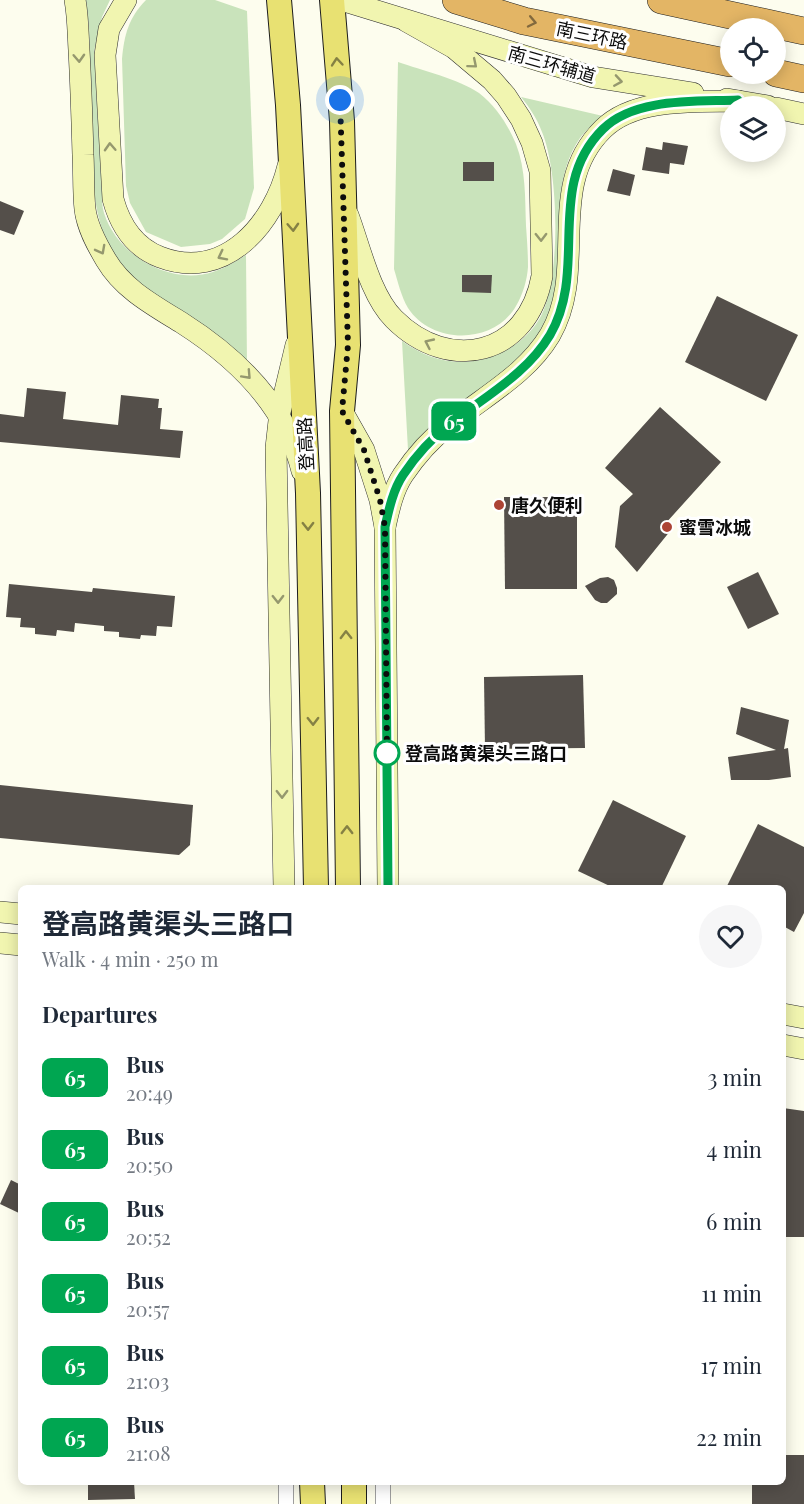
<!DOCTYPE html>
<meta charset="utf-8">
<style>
body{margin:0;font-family:"Playfair Display","Noto Sans SC",serif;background:#f6f6f7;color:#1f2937;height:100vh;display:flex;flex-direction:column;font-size:22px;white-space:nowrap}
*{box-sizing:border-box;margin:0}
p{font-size:20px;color:#747a83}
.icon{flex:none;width:33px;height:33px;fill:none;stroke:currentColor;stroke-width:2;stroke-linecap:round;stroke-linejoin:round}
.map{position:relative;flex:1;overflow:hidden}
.sheet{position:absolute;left:18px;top:885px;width:768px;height:600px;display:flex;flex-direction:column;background:#fff;border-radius:9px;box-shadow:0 3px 15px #0003}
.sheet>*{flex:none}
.badge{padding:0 12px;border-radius:9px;font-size:21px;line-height:39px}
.tools{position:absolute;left:720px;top:18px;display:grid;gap:12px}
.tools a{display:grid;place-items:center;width:66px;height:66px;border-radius:50%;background:#fff;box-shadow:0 3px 15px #0003;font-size:30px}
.you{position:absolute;width:30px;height:30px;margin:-15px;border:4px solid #fff;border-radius:50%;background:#1a73e8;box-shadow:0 0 0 9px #1a73e833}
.map>.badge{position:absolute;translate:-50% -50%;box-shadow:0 0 0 3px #fff}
h2{padding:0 24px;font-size:22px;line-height:54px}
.round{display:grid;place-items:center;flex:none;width:63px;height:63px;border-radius:32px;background:#f6f6f7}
.overview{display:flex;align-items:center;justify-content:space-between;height:102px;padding:0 24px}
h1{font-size:28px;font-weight:700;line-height:45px}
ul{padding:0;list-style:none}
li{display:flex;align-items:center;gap:18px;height:72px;padding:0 24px}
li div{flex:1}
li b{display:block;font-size:22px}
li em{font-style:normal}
li .badge{min-width:66px;font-weight:700;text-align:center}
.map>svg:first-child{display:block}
.green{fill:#c9e3bb}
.building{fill:#544f4a}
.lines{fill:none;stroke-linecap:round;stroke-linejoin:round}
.street-casing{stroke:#3f3f3f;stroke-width:16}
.secondary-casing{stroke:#2e2e2e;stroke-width:22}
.primary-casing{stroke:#1d1d1d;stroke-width:26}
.highway-casing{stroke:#1d1d1d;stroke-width:28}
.street{stroke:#fff;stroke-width:15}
.secondary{stroke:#f1f5b0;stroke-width:21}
.primary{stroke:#e8e172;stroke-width:24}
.highway{stroke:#e3b565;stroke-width:27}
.oneway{stroke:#82693d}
.oneway2{stroke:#95986e}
.oneway3{stroke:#858144}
.line-casing{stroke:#fff;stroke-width:14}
.line{stroke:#00a651;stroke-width:9}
.walk{stroke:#0c0c0c;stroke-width:6;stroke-dasharray:0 10.8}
.poi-dot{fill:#ac4435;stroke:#fff;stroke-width:2}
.stop-dot{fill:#fff;stroke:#00a651;stroke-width:3}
.labels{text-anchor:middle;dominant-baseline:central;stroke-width:6;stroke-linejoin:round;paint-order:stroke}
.street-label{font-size:18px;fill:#0c0c0c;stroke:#fff}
.poi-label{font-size:18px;font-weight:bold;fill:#0c0c0c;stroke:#fff;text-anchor:start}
.stop-label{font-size:18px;font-weight:bold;fill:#0c0c0c;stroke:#fff;text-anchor:start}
</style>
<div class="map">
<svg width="804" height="1504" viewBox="0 0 804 1504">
<rect width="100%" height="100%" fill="#fdfdee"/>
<g class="green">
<path d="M 86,0 L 110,0 L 102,17 L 94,51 L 102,194 C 102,200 102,207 104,213 C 117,255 170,286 213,272 C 225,268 236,261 246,255 L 247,366 C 207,336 155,305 123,268 C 105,248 97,217 94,191 L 89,28 Z"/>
<path d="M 215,0 L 247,11 L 254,188 L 245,219 L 222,239 L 210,244 L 181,247 L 146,232 L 130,203 L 126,186 L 122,59 C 124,35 129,17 146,0 Z"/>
<path d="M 398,62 C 421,70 459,79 479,93 C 496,106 508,125 516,144 C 526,170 525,198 526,226 C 527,239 528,253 528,267 C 527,280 523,294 516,306 C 494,345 432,345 408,308 C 401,296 398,282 394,269 Z"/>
<path d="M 521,97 L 603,116 C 595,123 586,130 580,138 C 545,189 570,253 552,308 C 550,314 548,323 544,329 C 516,373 462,405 421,437 L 408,450 L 402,341 C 426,358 451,366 480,360 C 504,355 529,339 541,316 C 561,277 559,173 542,132 C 537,119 530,108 521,97 Z"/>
</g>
<g class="building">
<polygon points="663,142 688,146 684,165 670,163 669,174 642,170 646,147 662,150"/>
<rect x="463" y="162" width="31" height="19"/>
<polygon points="613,169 635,175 630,196 607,191"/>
<polygon points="0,201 24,211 14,235 0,230"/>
<polygon points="462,275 492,275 491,293 462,292"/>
<polygon points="717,296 798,335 766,401 685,362"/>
<polygon points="27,388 66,392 63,419 118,425 121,395 159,399 158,408 162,408 160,429 183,431 180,458 0,442 0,414 24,417"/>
<polygon points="660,407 721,462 665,524 671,530 637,572 615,547 620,506 633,494 605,468"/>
<polygon points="504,497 577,497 577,589 505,589"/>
<polygon points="758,572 779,614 748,629 727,587"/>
<polygon points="608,577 614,580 617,588 617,594 607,603 601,603 595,600 585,586 600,578"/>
<polygon points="9,584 92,592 93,588 175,596 172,627 157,626 156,636 141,635 140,639 119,637 119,632 104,631 104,626 75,623 74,632 57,630 56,636 35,634 35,628 20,627 21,618 6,617"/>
<polygon points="583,675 585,748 485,749 484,677"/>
<polygon points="741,707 789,720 784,749 788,748 791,777 769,780 731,780 728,757 776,750 736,734"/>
<polygon points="0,785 193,805 190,845 179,855 0,838"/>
<polygon points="613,800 686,836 661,888 614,888 578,871"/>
<polygon points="758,824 804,847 804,913 794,932 783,926 783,888 726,888"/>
<polygon points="783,1108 804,1111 804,1237 783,1237"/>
<polygon points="11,1180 21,1185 21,1214 0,1204"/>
<polygon points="783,1455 804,1455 804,1504 752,1504 752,1482 783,1482"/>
<polygon points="88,1482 134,1482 135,1499 88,1500"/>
</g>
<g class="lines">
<defs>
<g id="street">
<polyline points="286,1482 286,1504"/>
<polyline points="383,1482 383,1504"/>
</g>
<g id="secondary">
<path d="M 75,0 C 78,16 78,33 79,50 C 81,85 82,120 83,155 C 84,172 83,191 85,209 C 87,227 97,245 106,260 C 123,289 153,305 182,323 C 237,358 286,405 302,471"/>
<path d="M 126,0 L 109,29 L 105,55 L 113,199 C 120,225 134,247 160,257 C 225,282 274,224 288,166"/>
<polyline points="341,0 593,77 693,93"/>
<polyline points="727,99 768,106"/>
<polyline points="776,108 804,114"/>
<path d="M 348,215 C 360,247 370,295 394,319 C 449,374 528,356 542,276 L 540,171 L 532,143 L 521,119 L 506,96 L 492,80 L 454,48 L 406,21"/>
<polyline points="342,411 364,450 380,500 385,527 388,888"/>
<path d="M 385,527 C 389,509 393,490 403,475 C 415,457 432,438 449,425 C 484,396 526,375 550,335 C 589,268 544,187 603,129 C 635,97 697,102 738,101"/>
<polyline points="284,888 276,448 280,412 296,345"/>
<polyline points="0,912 21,914"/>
<polyline points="0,943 21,945"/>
<polyline points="783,1014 804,1018"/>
<polyline points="783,1045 804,1049"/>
</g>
<g id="primary">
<polyline points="279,0 288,105 308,493 316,888"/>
<polyline points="332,0 342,121 348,345 342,411 348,888"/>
<polyline points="312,1482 313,1504"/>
<polyline points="354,1482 354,1504"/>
</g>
<g id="highway">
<polyline points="456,0 524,21 730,63"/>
<polyline points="661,0 804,31"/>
<polyline points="776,73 804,79"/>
</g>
</defs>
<use href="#street" class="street-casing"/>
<use href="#secondary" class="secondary-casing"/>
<use href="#primary" class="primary-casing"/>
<use href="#highway" class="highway-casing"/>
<use href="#street" class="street"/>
<use href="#secondary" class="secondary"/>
<use href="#primary" class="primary"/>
<use href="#highway" class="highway"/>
</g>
<defs><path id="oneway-chevron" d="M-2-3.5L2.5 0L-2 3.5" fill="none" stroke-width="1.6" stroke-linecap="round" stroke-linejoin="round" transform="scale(1.5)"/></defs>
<use class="oneway" href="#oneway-chevron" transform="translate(532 22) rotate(12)"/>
<g class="oneway2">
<use href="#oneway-chevron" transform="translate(79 58) rotate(87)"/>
<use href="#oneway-chevron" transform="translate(473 64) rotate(40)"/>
<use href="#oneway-chevron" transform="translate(618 81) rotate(9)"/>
<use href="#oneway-chevron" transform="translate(110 147) rotate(-93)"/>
<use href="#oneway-chevron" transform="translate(541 237) rotate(89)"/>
<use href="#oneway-chevron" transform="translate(101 250) rotate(62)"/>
<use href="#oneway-chevron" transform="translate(222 256) rotate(153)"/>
<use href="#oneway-chevron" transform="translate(429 343) rotate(-155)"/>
<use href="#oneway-chevron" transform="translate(247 375) rotate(47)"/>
<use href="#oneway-chevron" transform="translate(278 599) rotate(89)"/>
<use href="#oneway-chevron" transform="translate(282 794) rotate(89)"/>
</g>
<g class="oneway3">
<use href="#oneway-chevron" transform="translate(337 62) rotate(-95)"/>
<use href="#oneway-chevron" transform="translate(293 227) rotate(87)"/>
<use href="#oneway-chevron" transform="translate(308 526) rotate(89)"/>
<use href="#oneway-chevron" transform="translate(346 635) rotate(-91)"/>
<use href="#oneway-chevron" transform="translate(313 721) rotate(89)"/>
<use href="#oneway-chevron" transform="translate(347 830) rotate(-90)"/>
</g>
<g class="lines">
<defs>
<path id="line" d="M 388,888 L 385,527 C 389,509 393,490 403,475 C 415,457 432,438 449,425 C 485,396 526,375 550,335 C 589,268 544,187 603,129 C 635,97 698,102 738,100"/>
</defs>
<use href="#line" class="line-casing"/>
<use href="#line" class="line"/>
<polyline class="walk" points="340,100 348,345 342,411 364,450 380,500 385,527 387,753"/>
</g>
<g class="poi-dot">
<circle cx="499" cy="505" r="6"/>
<circle cx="667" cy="527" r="6"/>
</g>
<circle class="stop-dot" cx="387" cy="753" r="12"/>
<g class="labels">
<g class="street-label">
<text transform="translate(592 35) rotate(12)">南三环路</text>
<text transform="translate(552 64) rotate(16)">南三环辅道</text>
<text transform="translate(305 444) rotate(-93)">登高路</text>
</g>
<g class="poi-label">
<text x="511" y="505">唐久便利</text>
<text x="679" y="527">蜜雪冰城</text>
</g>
<g class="stop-label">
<text x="405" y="753">登高路黄渠头三路口</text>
</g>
</g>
</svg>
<div class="tools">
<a><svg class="icon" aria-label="locate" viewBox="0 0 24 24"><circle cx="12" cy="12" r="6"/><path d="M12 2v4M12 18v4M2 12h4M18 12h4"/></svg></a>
<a><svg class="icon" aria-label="layers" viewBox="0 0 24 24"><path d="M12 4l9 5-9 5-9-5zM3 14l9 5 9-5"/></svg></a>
</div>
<div class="you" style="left:340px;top:100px"></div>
<b class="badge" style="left:454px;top:421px;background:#00a651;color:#fff">65</b>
<section class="sheet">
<div class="overview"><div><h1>登高路黄渠头三路口</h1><p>Walk · 4 min · 250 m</p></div><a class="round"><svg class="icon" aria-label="heart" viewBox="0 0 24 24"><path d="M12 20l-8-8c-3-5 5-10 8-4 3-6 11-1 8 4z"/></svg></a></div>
<h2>Departures</h2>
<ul>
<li><span class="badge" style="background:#00a651;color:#fff">65</span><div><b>Bus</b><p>20:49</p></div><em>3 min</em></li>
<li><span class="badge" style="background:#00a651;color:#fff">65</span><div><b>Bus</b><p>20:50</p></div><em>4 min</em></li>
<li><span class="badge" style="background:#00a651;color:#fff">65</span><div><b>Bus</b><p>20:52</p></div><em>6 min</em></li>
<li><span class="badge" style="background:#00a651;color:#fff">65</span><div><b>Bus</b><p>20:57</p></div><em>11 min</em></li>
<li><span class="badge" style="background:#00a651;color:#fff">65</span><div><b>Bus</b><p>21:03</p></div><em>17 min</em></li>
<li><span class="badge" style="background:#00a651;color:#fff">65</span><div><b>Bus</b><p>21:08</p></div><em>22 min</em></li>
</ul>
</section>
</div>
